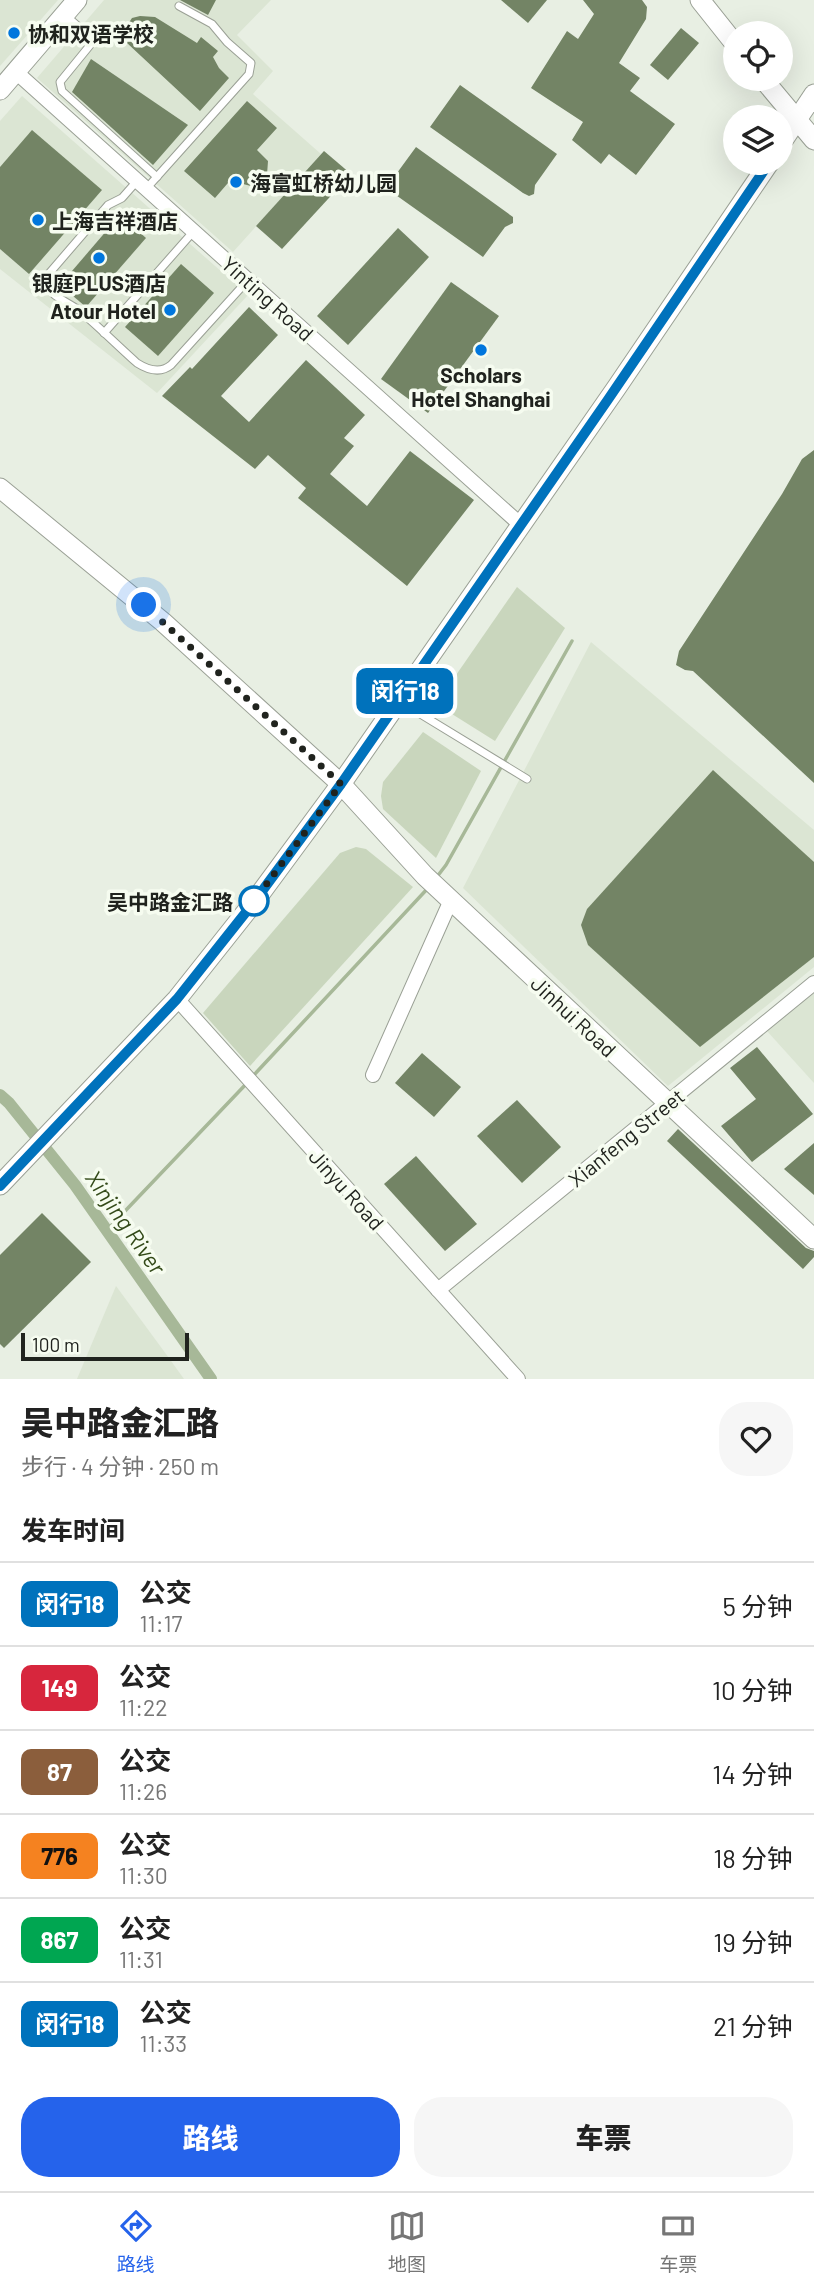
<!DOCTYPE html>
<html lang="zh">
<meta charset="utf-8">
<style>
body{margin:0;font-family:Barlow,"Noto Sans SC",sans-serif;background:#f6f6f6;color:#222;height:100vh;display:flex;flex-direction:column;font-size:26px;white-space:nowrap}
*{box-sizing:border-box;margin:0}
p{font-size:23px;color:#767676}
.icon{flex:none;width:38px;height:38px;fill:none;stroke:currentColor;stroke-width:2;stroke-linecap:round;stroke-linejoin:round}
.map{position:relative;height:1379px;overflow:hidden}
.details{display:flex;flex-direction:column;background:#fff;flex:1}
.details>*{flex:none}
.badge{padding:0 14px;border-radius:10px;font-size:24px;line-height:46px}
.tools{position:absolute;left:723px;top:21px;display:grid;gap:14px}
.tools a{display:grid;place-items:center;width:70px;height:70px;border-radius:50%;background:#fff;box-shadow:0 7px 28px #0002;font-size:35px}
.scale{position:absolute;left:21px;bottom:18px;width:168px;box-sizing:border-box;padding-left:7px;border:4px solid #20231e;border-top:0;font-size:19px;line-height:24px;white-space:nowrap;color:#20231e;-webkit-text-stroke:5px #f6fcf0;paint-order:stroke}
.you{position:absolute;width:35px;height:35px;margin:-18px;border:5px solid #fff;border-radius:50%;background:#1a73e8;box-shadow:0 0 0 10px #1a73e833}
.map>.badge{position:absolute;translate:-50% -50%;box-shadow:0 0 0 4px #fff}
h2{padding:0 21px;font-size:26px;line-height:63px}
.round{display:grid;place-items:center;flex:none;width:74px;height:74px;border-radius:28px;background:#f6f6f6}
.summary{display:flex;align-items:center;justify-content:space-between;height:119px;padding:0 21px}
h1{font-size:33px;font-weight:800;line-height:52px}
.primary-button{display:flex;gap:14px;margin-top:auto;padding:14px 21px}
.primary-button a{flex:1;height:80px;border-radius:28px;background:#2563eb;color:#fff;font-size:28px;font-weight:800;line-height:80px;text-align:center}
.primary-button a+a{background:#f6f6f6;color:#222}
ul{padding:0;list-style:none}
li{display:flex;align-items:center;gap:21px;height:84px;padding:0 21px;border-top:2px solid #e0e0e0}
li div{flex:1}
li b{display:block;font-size:26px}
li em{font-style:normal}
li .badge{min-width:77px;font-weight:700;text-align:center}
.dock{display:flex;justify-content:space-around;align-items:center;height:98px;border-top:2px solid #e0e0e0;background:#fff;font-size:19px;color:#767676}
.dock a{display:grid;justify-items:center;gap:4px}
.dock .current{color:#2563eb}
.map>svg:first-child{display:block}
.built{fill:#dbe5d3}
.green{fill:#c9d6bd}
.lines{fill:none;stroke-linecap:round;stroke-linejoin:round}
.stream{stroke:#a7b898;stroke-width:3.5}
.canal{stroke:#a7b898;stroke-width:12}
.building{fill:#738465}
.lane-casing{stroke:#9aa095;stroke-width:9}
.street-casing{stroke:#9aa095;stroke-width:16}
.secondary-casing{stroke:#9aa095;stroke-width:21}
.lane{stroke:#fff;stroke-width:7}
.street{stroke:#fff;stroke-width:14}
.secondary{stroke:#fff;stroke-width:19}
.line-casing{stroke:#fff;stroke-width:16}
.line{stroke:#0072bc;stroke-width:10}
.walk{stroke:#20231e;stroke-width:7;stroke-dasharray:0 12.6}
.poi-dot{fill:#0076dd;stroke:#f6fcf0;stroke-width:2.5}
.stop-dot{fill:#fff;stroke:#0072bc;stroke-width:3.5}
.labels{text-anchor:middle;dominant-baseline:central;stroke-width:7;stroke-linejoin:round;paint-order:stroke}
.poi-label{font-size:21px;font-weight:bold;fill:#20231e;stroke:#f6fcf0;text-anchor:start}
.street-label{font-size:21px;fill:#20231e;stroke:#f6fcf0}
.stop-label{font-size:21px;font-weight:bold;fill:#20231e;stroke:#f6fcf0;text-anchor:end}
.water-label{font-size:23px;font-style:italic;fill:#334a19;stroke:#f6fcf0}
</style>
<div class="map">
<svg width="814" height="1379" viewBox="0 0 814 1379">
<rect width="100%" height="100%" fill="#e8efe3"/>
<g class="built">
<polygon points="0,0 58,0 0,66"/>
<polygon points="104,0 271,0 237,35 273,71 253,94 321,154 233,252 37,78"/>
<polygon points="22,96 248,295 157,393 0,269 0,121"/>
<polygon points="591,642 814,830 814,967 668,1086 463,888"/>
<polygon points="814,993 814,1083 767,1031"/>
<polygon points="116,1286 166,1354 184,1379 77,1379"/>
</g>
<g class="green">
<polygon points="517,587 565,628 495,741 436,704"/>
<polygon points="423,732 481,771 436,858 383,809 381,796 383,782"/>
<polygon points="356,847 366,849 413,887 250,1066 203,1013 340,853"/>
</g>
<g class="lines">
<g class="stream">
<polyline points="436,878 446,865 572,641"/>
<polyline points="253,1076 429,887"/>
<polyline points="107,1230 248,1082"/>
</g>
<polyline class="canal" points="0,1095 9,1103 75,1185 211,1379"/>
</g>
<g class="building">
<polygon points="180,0 216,0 208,15"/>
<polygon points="501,0 547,0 528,23"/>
<polygon points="583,0 642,0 647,7 646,19 619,63 640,78 630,91 675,124 636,175 609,154 601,164 572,140 583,122 531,88 567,31 578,39 594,14"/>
<polygon points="140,16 155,17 197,43 201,37 218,51 213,57 219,68 229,78 200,111 127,43 125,30 128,24 132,18"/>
<polygon points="681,28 699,43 668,80 650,65"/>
<polygon points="91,59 188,125 153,165 72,92"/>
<polygon points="460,85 557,154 535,185 534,194 529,196 523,193 430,127"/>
<polygon points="247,101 277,128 257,150 268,161 267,175 261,183 251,186 243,184 234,176 215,198 184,171"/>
<polygon points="32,130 102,190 29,274 0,249 0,167"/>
<polygon points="416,147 513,217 513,223 505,227 483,257 386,188"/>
<polygon points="324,151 351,174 282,249 256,226"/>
<polygon points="120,215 146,238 86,307 60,285"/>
<polygon points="398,228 429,257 348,345 317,316"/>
<polygon points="181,264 214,293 158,356 125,327"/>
<polygon points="451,282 499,316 428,413 381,379"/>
<polygon points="249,307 278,335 221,396 249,422 306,360 365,415 344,438 354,446 330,474 367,506 410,451 474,500 407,586 298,498 306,488 268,455 255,469 162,396 190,367 192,369"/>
<polygon points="814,450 814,783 693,671 685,670 676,665 679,651 782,494 802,459"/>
<polygon points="713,770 814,862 814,957 700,1047 588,945 581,925 587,909"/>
<polygon points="757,1047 813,1114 752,1162 721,1126 756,1099 730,1068"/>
<polygon points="422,1053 461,1087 434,1117 395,1083"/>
<polygon points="517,1100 561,1147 522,1183 477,1136"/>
<polygon points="678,1129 806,1248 814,1251 814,1257 803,1269 667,1141"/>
<polygon points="814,1143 814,1195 784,1169"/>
<polygon points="416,1156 477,1224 445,1251 384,1184"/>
<polygon points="42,1213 91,1262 4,1348 0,1344 0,1255"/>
</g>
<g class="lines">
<defs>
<g id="lane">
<polyline points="65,15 88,35 91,44 60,82 62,91 157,177"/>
<path d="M 137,181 L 122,198 L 108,205 L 46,277 L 45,285 C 54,298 68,302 80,311 C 100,328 118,346 137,363 C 148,370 160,374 171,365 L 248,280"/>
<polyline points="146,189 249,74 251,63 227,42 212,24 179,6"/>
<polyline points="104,333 193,232"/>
<polyline points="399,701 527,779"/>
</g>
<g id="street">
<polyline points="16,72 521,525"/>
<polyline points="177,999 518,1379"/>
<polyline points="373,1075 451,900"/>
<polyline points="438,1290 814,983"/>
</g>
<g id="secondary">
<polyline points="700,0 735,44"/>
<polyline points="763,79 814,140"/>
<polyline points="0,90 77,0"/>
<polyline points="780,145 814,94"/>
<polyline points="0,488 163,622 341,784 425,876 814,1239"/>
<polyline points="0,1185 177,999 254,902 341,784 617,387 769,163"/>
</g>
</defs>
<use href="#lane" class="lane-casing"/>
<use href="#street" class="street-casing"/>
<use href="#secondary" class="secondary-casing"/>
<use href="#lane" class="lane"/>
<use href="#street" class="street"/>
<use href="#secondary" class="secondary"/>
</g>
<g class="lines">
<defs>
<polyline id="line" points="0,1186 177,999 254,902 341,784 607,401 769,163"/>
</defs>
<use href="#line" class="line-casing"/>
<use href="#line" class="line"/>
<polyline class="walk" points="144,605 341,784 254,901"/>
</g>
<g class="poi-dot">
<circle cx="14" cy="33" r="7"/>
<circle cx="236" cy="182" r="7"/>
<circle cx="38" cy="220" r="7"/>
<circle cx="99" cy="258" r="7"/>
<circle cx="170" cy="310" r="7"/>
<circle cx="481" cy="350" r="7"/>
</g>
<circle class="stop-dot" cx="254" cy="901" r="14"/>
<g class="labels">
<g class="poi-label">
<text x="28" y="33">协和双语学校</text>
<text x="250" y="182">海富虹桥幼儿园</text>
<text x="52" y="220">上海吉祥酒店</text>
<text x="99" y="282" text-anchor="middle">银庭PLUS酒店</text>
<text x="156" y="310" text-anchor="end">Atour Hotel</text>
<text x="481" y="374" text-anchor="middle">Scholars<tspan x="481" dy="24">Hotel Shanghai</tspan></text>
</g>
<g class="street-label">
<text transform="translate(268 298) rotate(42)">Yinting Road</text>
<text transform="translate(574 1016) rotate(43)">Jinhui Road</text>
<text transform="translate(626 1137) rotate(-39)">Xianfeng Street</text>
<text transform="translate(347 1189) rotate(48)">Jinyu Road</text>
</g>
<g class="stop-label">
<text x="233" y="901">吴中路金汇路</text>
</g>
<g class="water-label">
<text transform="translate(126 1222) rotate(55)">Xinjing River</text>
</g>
</g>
</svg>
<div class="tools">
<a><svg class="icon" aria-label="locate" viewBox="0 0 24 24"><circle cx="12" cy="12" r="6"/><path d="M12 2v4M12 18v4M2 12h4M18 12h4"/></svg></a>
<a><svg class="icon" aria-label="layers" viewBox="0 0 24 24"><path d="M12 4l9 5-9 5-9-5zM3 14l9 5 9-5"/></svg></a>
</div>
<div class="scale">100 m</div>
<div class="you" style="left:144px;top:605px"></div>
<b class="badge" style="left:405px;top:691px;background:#0072bc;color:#fff">闵行18</b>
</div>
<section class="details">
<div class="summary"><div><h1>吴中路金汇路</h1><p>步行 · 4 分钟 · 250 m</p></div><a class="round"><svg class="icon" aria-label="heart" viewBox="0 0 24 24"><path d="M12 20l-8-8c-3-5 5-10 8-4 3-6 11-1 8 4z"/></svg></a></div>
<h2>发车时间</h2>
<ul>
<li><span class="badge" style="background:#0072bc;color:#fff">闵行18</span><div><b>公交</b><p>11:17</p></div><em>5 分钟</em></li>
<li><span class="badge" style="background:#d7263d;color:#fff">149</span><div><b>公交</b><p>11:22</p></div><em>10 分钟</em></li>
<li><span class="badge" style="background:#8b5e3c;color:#fff">87</span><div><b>公交</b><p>11:26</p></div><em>14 分钟</em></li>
<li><span class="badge" style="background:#f58220;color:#111">776</span><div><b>公交</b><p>11:30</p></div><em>18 分钟</em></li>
<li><span class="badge" style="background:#00a651;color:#fff">867</span><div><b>公交</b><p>11:31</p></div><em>19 分钟</em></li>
<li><span class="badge" style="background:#0072bc;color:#fff">闵行18</span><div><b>公交</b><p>11:33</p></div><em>21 分钟</em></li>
</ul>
<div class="primary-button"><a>路线</a><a>车票</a></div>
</section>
<nav class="dock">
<a class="current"><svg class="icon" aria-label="directions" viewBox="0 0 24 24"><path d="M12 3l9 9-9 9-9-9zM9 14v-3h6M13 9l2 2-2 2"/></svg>路线</a>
<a><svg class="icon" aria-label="map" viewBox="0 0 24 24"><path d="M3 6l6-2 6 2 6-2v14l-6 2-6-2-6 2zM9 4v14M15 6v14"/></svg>地图</a>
<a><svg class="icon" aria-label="tickets" viewBox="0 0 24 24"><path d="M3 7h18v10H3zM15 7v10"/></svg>车票</a>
</nav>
